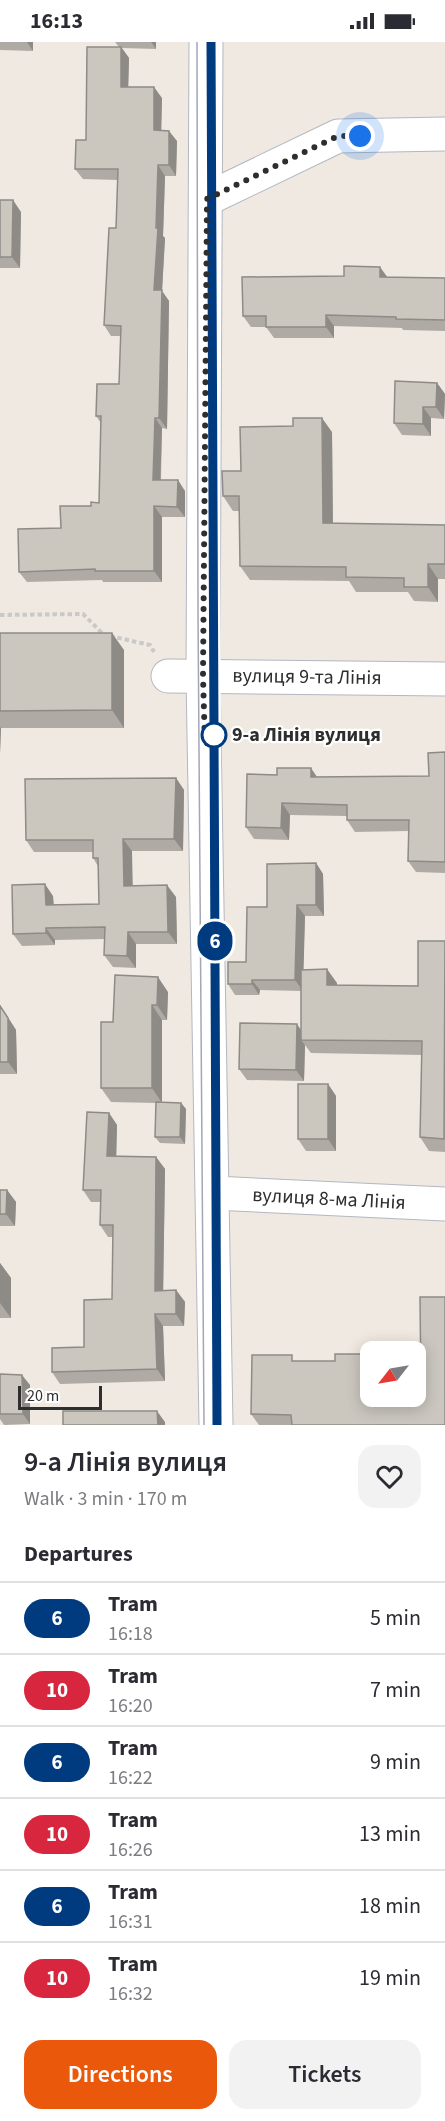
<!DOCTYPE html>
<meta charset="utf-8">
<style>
body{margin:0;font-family:"Source Sans 3",sans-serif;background:#f2f2f3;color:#2b2b33;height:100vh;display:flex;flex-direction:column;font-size:22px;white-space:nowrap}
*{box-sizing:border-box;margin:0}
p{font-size:20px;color:#7c7c81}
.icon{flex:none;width:33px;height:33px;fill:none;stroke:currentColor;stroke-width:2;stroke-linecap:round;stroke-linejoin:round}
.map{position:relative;height:1383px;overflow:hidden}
.panel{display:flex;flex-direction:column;background:#fff;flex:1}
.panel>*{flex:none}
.badge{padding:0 12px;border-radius:20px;font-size:21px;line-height:39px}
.needle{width:39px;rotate:239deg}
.tools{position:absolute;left:360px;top:1299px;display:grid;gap:12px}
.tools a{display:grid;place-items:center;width:66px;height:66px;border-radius:12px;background:#fff;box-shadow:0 3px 15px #0003;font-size:30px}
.scale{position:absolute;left:18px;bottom:15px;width:84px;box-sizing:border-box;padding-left:6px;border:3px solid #2e2e2e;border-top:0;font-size:16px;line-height:21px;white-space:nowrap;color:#2e2e2e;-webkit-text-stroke:4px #fff;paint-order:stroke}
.you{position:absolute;width:30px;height:30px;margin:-15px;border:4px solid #fff;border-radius:50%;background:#1a73e8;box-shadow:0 0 0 9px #1a73e833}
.map>.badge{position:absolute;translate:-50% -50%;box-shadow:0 0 0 3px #fff}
h2{padding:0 24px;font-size:22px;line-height:54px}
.round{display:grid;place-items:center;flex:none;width:63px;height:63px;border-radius:18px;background:#f2f2f3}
.head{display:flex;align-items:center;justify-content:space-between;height:102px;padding:0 24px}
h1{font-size:28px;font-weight:600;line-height:45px}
.button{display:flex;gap:12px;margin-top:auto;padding:12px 24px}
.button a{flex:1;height:69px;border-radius:18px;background:#ea580c;color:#fff;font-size:24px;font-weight:600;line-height:69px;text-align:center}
.button a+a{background:#f2f2f3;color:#2b2b33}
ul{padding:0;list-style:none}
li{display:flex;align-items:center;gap:18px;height:72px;padding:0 24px;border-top:2px solid #e1e1e2}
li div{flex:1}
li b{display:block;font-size:22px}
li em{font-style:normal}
li .badge{min-width:66px;font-weight:700;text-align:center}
.status{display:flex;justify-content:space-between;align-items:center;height:42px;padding:0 30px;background:#fff;direction:ltr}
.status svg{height:16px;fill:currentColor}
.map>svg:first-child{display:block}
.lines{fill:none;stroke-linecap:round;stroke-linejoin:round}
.minor-casing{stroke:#b4b7c1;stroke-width:35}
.path{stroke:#c9c9c9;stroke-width:4;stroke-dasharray:4.5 3;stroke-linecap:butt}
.minor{stroke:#fff;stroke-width:33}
.tram{stroke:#a3a6b8;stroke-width:1.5}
.wall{fill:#afaba4}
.shaded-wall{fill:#8e8b86}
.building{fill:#cbc7bf;stroke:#8e8b86;stroke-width:1.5}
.line-casing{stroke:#fff;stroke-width:14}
.line{stroke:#003b80;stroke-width:9}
.walk{stroke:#2e2e2e;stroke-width:6;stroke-dasharray:0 10.8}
.stop-dot{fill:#fff;stroke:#003b80;stroke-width:3}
.labels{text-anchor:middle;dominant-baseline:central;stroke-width:4.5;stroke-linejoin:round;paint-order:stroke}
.street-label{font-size:20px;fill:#2e2e2e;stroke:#fff}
.stop-label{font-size:20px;font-weight:bold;fill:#2e2e2e;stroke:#fff;text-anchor:start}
</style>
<div class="status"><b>16:13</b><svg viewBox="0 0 49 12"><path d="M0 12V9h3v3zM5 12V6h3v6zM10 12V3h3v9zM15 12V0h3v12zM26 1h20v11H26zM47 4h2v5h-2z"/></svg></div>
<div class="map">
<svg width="445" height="1383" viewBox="0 0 445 1383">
<rect width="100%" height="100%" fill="#efe9e1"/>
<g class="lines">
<defs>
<g id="minor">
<polyline points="206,0 203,634 216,1383"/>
<polyline points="207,157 338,94 445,92"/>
<polyline points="168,634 445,637"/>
<polyline points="213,1151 445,1162"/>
</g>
</defs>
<use href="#minor" class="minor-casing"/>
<g class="path">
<polyline points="0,573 83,572 103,592"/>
<polyline points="110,594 150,603 154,610"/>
</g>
<use href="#minor" class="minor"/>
<g class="tram">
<polyline points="197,0 198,571 204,1383"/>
<polyline points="211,0 217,1383"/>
</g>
</g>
<g class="wall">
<polygon points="0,0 33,0 33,9 0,8"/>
<polygon points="115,0 156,0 156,7 122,6 129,16 128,45 162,56 161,89 177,99 176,134 165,134 163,194 165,196 162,249 169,259 167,387 162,386 161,438 185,449 185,475 162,475 162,540 103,540 102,538 27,540 19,530 61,486 91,464 99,461 101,381 96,374 119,342 121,294 111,294 104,283 116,186 118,138 83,137 75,127 119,5"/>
<polygon points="0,158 21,170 20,226 0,226"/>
<polygon points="387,235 445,236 445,289 403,288 402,286 334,284 334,296 274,296 266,285 251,285 243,274"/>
<polygon points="437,341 445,352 444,377 431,376 431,394 402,393 394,381"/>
<polygon points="332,390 333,481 445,483 445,537 438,537 438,560 414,559 408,550 356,550 349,539 250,538 240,524 239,469 233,469 223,454 241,429"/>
<polygon points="0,591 124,608 124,686 1,686 0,711"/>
<polygon points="445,710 445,831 416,830 408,819 409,789 355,790 347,778 347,774 290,773 289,798 254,797 246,785 277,733 317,735 429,734"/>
<polygon points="176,736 184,748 183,809 132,809 132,844 176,855 177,902 136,902 136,926 113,925 104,913 105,897 55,898 55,903 22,904 13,892 53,854 54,863 99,862 98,824 93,816 93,810 34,810 26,798"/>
<polygon points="316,821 323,832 324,874 305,874 303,928 337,941 337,943 418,944 445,899 445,1110 429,1109 420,1095 422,1013 311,1011 305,1003 304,1039 247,1038 239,1027 301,988 301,949 260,948 259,953 235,953 228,942 246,920"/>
<polygon points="168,950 167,978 162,978 162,1061 181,1061 186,1067 185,1102 160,1101 155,1095 156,1061 111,1060 101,1046 113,980"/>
<polygon points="0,963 16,988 17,1032 0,1032"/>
<polygon points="328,1042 336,1054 336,1109 306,1109 298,1097"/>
<polygon points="109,1071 117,1083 116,1114 156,1115 165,1127 163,1249 176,1248 185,1260 184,1284 163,1284 165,1339 60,1342 52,1330 84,1305 112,1257 113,1195 108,1195 100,1183 100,1160 91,1160 83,1148"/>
<polygon points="0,1148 7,1148 16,1160 15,1184 0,1184"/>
<polygon points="0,1221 11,1236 11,1276 0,1276"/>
<polygon points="296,1319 370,1354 445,1383 259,1383 251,1372"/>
<polygon points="0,1332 30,1343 30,1382 4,1383 0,1377"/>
</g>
<g class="shaded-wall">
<polygon points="27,0 33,0 33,9"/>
<polygon points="151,0 156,0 156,7"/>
<polygon points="121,5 129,16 128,55 121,45"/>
<polygon points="154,45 162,56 161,99 154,88"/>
<polygon points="169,89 177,99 176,134 169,123"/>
<polygon points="158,123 165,134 163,194 165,196 162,249 169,259 167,387 159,376 154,248"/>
<polygon points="13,158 21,170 20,226 12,215"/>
<polygon points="380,225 388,236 380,235"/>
<polygon points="326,273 334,284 334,296 326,285"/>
<polygon points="437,341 445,352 444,377 436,365"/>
<polygon points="423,365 431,376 431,394 423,382"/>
<polygon points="155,376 162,386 160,449 153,438"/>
<polygon points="322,376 332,390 333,495 323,481"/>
<polygon points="178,438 185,449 185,475 177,465"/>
<polygon points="154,464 162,475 162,540 154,529"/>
<polygon points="428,522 438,537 438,560 428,545"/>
<polygon points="112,591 124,608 124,686 112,668"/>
<polygon points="0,685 1,686 0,711"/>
<polygon points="311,726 319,738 311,735"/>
<polygon points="176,736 184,748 183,809 174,797"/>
<polygon points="282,761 290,773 289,798 281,786"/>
<polygon points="123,797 132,809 133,856 124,844"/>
<polygon points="316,821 323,832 324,874 316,863"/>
<polygon points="45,842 53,854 54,875 46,863"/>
<polygon points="167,843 176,855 177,902 168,890"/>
<polygon points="297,863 305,874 303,949 295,938"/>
<polygon points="46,886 55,898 55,903 46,891"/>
<polygon points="128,890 136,902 136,926 127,914"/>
<polygon points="327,927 337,941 337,956 327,943"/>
<polygon points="158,935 168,950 167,978 157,963"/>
<polygon points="252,938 260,948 259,953 252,942"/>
<polygon points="0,963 16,988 17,1032 8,1020"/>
<polygon points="152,963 162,978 162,1061 152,1046"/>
<polygon points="297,982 305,994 301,998 305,1003 304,1039 296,1028"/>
<polygon points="328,1042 336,1054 336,1109 328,1097"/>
<polygon points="181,1061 186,1067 185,1102 180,1095"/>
<polygon points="109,1071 117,1083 116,1126 107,1114"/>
<polygon points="156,1115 165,1127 163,1260 155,1249"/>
<polygon points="7,1148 16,1160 15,1184 6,1172"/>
<polygon points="0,1221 11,1236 11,1276 0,1261"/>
<polygon points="176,1248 185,1260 184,1284 176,1272"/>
<polygon points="155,1272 163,1284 165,1339 157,1327"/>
<polygon points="367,1312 370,1317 370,1351 367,1346"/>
<polygon points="22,1333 30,1343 30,1382 23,1372"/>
<polygon points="157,1369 165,1380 165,1383 158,1383"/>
</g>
<g class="building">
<polygon points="87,5 121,5 121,45 154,45 154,88 169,89 169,123 158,123 156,186 158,186 154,248 162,248 159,376 155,376 153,438 178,438 177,465 154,464 154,529 95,529 95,527 19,530 18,487 61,486 60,464 91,464 91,460 99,461 101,374 96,374 97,342 119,342 121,284 104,283 109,186 116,186 118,127 75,127 76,98 86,98"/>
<polygon points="0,158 13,158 12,215 0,215"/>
<polygon points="344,224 380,225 380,235 445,236 445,278 396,277 396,275 326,273 326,285 266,285 266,274 243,274 242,235 344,234"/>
<polygon points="395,339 437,341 436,365 423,365 423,382 394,381"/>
<polygon points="293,376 322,376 323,481 445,483 445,522 428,522 428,545 404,545 404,536 346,535 346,525 240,524 239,454 223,454 222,429 241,429 240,385 293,384"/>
<polygon points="0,591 112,591 112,668 0,669"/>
<polygon points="445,710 445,820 408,819 409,778 347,778 347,763 282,761 281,786 246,785 247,732 277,733 277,726 311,726 311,735 429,734 428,711"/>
<polygon points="176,736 174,797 123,797 124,844 167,843 168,890 128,890 127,914 104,913 105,885 46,886 46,891 13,892 12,843 45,842 46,863 99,862 98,816 93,816 93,798 26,798 25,737"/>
<polygon points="316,821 316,863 297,863 295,938 252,938 252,942 228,942 228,920 246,920 247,865 267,865 267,822"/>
<polygon points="418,899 445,899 444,1097 420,1095 422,999 301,998 301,928 327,927 327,943 418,944"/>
<polygon points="115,933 158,935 157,963 152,963 152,1046 101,1046 101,980 113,980"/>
<polygon points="0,964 8,976 8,1020 0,1020"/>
<polygon points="240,981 297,982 296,1028 239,1027"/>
<rect x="298" y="1042" width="30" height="55"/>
<polygon points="156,1060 181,1061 180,1095 155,1095"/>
<polygon points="87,1070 109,1071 107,1114 156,1115 155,1249 176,1248 176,1272 155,1272 157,1327 52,1330 52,1306 84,1305 84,1258 112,1257 113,1183 100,1183 101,1148 83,1148"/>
<polygon points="0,1148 7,1148 6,1172 0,1172"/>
<polygon points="420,1255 445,1255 445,1383 292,1383 291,1373 251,1372 252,1313 292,1313 292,1319 335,1319 335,1312 367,1312 367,1346 370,1346 370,1354 416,1354 416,1346 421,1346"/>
<polygon points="0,1332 22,1333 23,1372 0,1372"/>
<polygon points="63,1369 157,1369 158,1383 63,1383"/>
</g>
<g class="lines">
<defs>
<polyline id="line" points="211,0 217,1383"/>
</defs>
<use href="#line" class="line-casing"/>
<use href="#line" class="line"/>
<polyline class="walk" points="214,693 205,704 203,634 207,157 338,94 360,94"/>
</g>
<circle class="stop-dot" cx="214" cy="693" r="12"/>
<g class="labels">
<g class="street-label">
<text transform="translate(307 635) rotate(1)">вулиця 9-та Лінія</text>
<text transform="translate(329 1157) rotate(3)">вулиця 8-ма Лінія</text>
</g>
<g class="stop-label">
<text x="232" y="693">9-а Лінія вулиця</text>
</g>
</g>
</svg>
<div class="tools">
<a><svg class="needle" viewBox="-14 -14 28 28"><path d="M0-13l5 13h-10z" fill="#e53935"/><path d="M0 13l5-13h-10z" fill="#7c7c81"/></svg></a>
</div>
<div class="scale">20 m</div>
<div class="you" style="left:360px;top:94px"></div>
<b class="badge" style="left:215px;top:899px;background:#003b80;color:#fff">6</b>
</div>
<section class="panel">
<div class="head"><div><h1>9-а Лінія вулиця</h1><p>Walk · 3 min · 170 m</p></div><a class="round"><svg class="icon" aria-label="heart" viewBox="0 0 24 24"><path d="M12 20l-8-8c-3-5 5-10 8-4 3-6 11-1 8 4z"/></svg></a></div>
<h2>Departures</h2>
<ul>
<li><span class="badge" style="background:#003b80;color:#fff">6</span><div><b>Tram</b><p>16:18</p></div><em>5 min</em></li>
<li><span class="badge" style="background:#d7263d;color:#fff">10</span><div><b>Tram</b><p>16:20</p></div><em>7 min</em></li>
<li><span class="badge" style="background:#003b80;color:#fff">6</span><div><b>Tram</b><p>16:22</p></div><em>9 min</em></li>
<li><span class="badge" style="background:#d7263d;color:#fff">10</span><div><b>Tram</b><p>16:26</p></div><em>13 min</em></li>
<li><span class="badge" style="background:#003b80;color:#fff">6</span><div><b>Tram</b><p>16:31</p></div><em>18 min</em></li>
<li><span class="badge" style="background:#d7263d;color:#fff">10</span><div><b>Tram</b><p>16:32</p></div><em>19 min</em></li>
</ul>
<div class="button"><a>Directions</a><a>Tickets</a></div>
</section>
